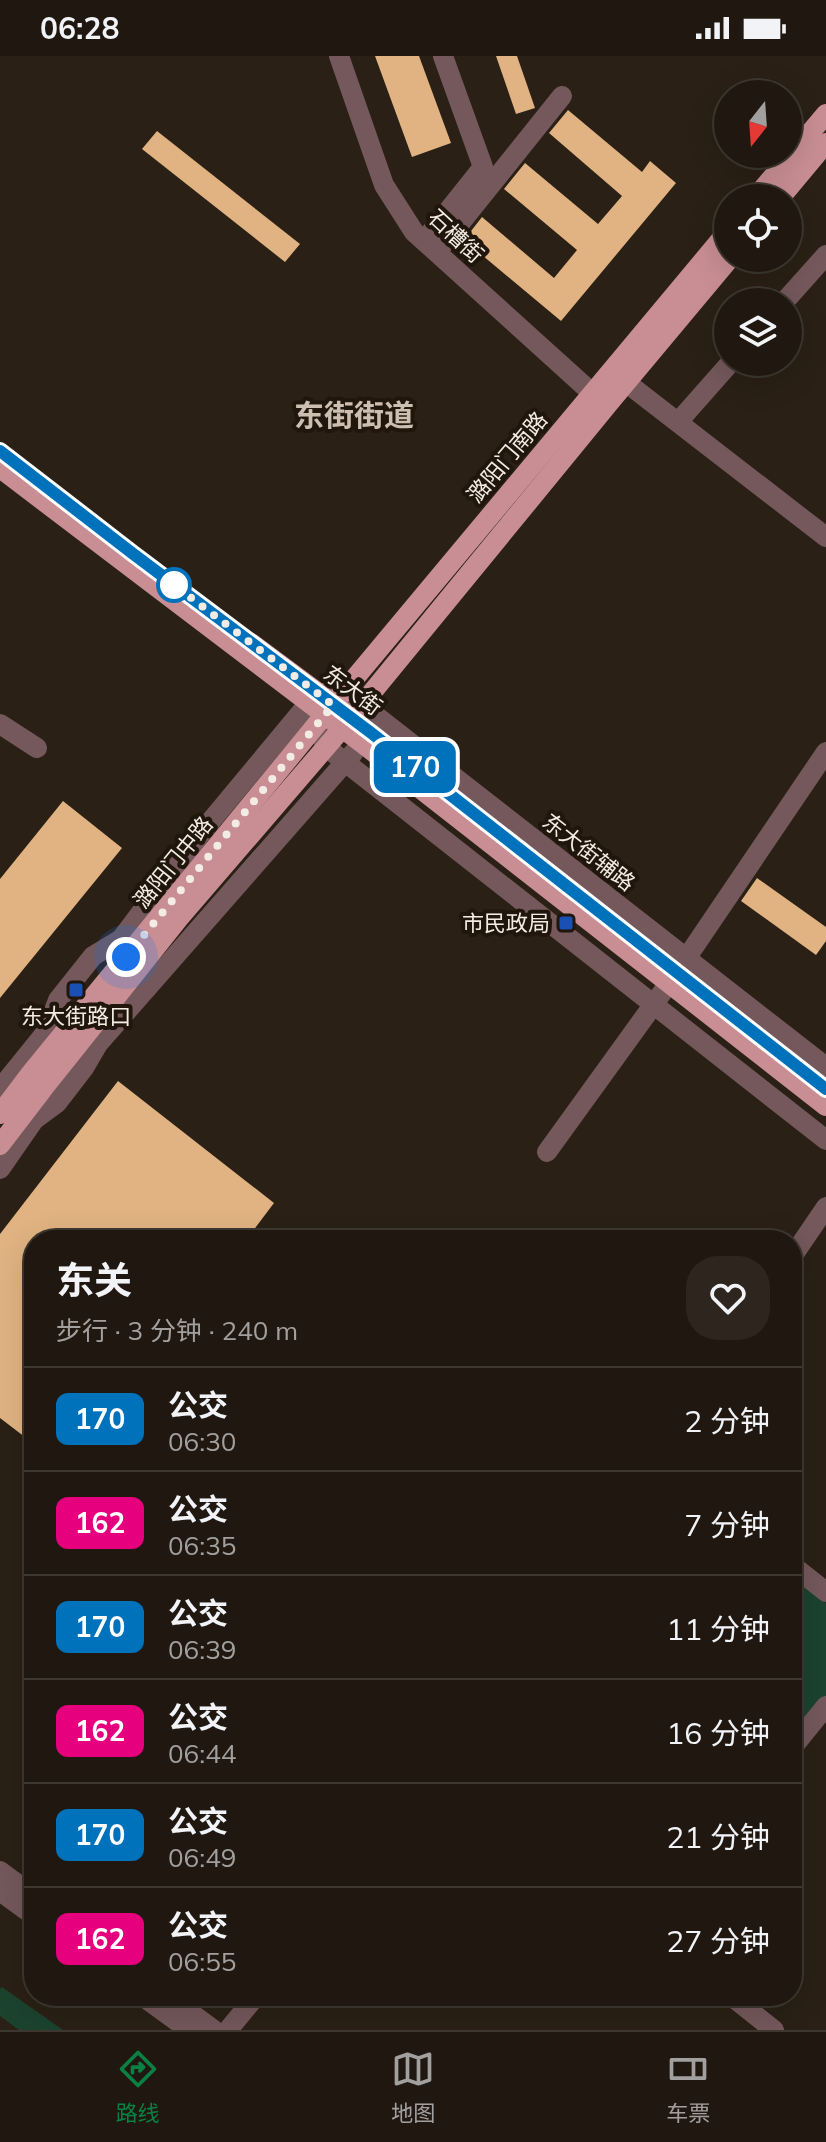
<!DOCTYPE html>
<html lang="zh">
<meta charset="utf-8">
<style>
body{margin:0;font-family:Mulish,"Noto Sans SC",sans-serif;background:#2d251e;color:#f1f3f6;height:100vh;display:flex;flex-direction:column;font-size:30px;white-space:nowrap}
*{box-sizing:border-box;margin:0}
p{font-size:26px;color:#a2a09f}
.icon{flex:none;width:44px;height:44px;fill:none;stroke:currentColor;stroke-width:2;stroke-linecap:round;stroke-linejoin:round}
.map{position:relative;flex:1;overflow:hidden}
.drawer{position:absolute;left:24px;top:1174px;width:778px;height:776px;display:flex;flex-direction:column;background:#201810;border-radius:32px;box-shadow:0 8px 32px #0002,0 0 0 2px #3d3730}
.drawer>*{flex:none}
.badge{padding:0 16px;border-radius:12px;font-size:28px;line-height:52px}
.needle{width:52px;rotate:197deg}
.fabs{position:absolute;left:714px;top:24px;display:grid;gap:16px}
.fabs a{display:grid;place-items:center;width:88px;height:88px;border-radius:50%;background:#201810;box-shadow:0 8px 32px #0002,0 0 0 2px #3d3730;font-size:40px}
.you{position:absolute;width:40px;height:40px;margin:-20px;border:6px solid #fff;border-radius:50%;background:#1a73e8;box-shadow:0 0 0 12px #1a73e833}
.map>.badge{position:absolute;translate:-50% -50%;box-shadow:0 0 0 4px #fff}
.round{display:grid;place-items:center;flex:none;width:84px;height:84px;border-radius:32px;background:#2d251e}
.headline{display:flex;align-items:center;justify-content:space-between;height:136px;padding:0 32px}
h1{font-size:38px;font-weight:700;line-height:60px}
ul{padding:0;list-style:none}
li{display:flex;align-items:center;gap:24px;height:104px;padding:0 32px;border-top:2px solid #3d3730}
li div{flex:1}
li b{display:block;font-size:30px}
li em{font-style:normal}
li .badge{min-width:88px;font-weight:700;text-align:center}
.status{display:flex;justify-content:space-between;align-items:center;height:56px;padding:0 40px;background:#201810;direction:ltr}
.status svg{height:22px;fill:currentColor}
.tabs{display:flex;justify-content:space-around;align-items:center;height:112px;border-top:2px solid #3d3730;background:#201810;font-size:22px;color:#a2a09f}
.tabs a{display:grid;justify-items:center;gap:4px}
.tabs .active{color:#0b8043}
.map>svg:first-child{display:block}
.green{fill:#1b432e}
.building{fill:#e1b382}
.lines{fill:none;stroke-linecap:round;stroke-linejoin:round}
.minor{stroke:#74585b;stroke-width:20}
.major{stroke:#c88e93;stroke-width:20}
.line-casing{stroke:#fff;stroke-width:18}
.line{stroke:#0072bc;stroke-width:12}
.walk{stroke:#f3ece4;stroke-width:8;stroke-dasharray:0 14.4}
.stop-dot{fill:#fff;stroke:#0072bc;stroke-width:4}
.transit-dot{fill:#1a4fb4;stroke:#20160c;stroke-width:3}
.labels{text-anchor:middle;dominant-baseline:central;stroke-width:8;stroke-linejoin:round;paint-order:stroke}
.street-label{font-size:22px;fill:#f3ece4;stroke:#20160c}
.poi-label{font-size:22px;fill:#f3ece4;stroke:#20160c;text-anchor:end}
.district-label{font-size:30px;font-weight:bold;fill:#ccbeb1;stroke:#20160c}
</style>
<div class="status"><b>06:28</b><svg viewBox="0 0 49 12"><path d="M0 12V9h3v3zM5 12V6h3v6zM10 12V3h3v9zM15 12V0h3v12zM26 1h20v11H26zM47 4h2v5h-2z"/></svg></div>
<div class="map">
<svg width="826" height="1974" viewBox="0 0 826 1974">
<rect width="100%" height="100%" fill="#2a2015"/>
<g class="green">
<polygon points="792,1521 826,1547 826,1641 792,1684"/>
<polygon points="2,1931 63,1974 19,1974 0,1960 0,1933"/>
</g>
<g class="building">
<polygon points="375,0 419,0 451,87 412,101"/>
<polygon points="496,0 517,0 535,52 516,58"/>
<polygon points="568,54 642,116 650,105 676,127 561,265 464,184 482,161 554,222 577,194 504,133 525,107 598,168 622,140 549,77"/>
<polygon points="157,75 300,188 285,206 142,93"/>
<polygon points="63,745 122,792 0,942 0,823"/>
<polygon points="757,822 826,871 826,885 816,899 741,845"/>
<polygon points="118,1025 274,1147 246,1184 34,1184 34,1388 0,1362 0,1178"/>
</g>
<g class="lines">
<g class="minor">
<polyline points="339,0 384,129 414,176 592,337 605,345"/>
<polyline points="424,185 483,111 443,0"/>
<polyline points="437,196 562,40"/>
<polyline points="784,246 826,199"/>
<polyline points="614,317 826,481"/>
<polyline points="678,366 731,306"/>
<polyline points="327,636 344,635 826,1011"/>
<polyline points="0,668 37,692"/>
<polyline points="0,1033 46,976 58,944 93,900 121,883 205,772 308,648 326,691 826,1084"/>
<polyline points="547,1096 677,916 826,696"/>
<polyline points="0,1113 34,1064 57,1047 84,1012 98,988 354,696"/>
<polyline points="792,1201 826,1151"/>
<polyline points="792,1509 826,1536"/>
<polyline points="792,1692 826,1650"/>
<polyline points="0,1815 34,1840"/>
<polyline points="0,1835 34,1860"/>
<polyline points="142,1940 189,1974"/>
<polyline points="168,1940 214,1974"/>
<polyline points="731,1940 774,1974"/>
<polyline points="228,1974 256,1940"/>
</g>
<g class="major">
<polyline points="755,142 826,58"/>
<polyline points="780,142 826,87"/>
<polyline points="0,412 362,687 826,1050"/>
<polyline points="251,587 344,656"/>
<polyline points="0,1058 31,1017 344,635 728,175"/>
<polyline points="0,1089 46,1029 179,862 351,662 609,347 730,202"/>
</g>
</g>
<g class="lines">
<defs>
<polyline id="line" points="0,395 132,497 370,676 826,1033"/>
</defs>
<use href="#line" class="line-casing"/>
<use href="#line" class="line"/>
<polyline class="walk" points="126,901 333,649 174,529"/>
</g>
<circle class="stop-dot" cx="174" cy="529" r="16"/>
<g class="transit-dot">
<rect x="558" y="859" width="16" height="16" rx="4"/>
<rect x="68" y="926" width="16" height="16" rx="4"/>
</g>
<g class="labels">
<g class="street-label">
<text transform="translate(456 180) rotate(43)">石槽街</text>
<text transform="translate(507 401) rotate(-50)">潞阳门南路</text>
<text transform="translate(353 634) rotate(37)">东大街</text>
<text transform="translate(589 796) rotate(38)">东大街辅路</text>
<text transform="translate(173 806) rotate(-51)">潞阳门中路</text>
</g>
<g class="poi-label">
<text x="550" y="867">市民政局</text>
<text x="76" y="960" text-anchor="middle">东大街路口</text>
</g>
<g class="district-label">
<text x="354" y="359">东街街道</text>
</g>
</g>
</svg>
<div class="fabs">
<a><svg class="needle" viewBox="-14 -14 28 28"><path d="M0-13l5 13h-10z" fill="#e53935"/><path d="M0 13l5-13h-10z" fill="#a2a09f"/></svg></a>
<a><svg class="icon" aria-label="locate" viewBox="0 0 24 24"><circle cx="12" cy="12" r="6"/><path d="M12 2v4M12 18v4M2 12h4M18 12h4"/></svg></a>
<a><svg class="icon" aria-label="layers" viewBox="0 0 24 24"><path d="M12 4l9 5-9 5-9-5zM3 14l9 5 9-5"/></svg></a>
</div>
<div class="you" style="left:126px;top:901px"></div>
<b class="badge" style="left:415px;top:711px;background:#0072bc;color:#fff">170</b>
<section class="drawer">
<div class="headline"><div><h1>东关</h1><p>步行 · 3 分钟 · 240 m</p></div><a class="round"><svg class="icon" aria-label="heart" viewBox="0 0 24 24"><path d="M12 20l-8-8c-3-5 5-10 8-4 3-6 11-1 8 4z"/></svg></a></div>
<ul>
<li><span class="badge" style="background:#0072bc;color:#fff">170</span><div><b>公交</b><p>06:30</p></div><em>2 分钟</em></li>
<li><span class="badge" style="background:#e6007e;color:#fff">162</span><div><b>公交</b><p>06:35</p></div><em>7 分钟</em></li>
<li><span class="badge" style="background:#0072bc;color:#fff">170</span><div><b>公交</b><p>06:39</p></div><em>11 分钟</em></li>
<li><span class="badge" style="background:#e6007e;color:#fff">162</span><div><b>公交</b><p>06:44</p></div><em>16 分钟</em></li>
<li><span class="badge" style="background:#0072bc;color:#fff">170</span><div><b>公交</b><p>06:49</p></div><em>21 分钟</em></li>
<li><span class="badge" style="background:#e6007e;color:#fff">162</span><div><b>公交</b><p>06:55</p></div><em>27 分钟</em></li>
</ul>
</section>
</div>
<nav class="tabs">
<a class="active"><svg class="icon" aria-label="directions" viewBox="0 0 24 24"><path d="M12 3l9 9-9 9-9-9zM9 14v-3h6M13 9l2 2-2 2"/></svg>路线</a>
<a><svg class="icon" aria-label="map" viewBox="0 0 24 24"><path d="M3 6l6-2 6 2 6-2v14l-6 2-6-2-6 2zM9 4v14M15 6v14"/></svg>地图</a>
<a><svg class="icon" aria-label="tickets" viewBox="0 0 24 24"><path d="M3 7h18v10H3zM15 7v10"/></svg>车票</a>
</nav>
